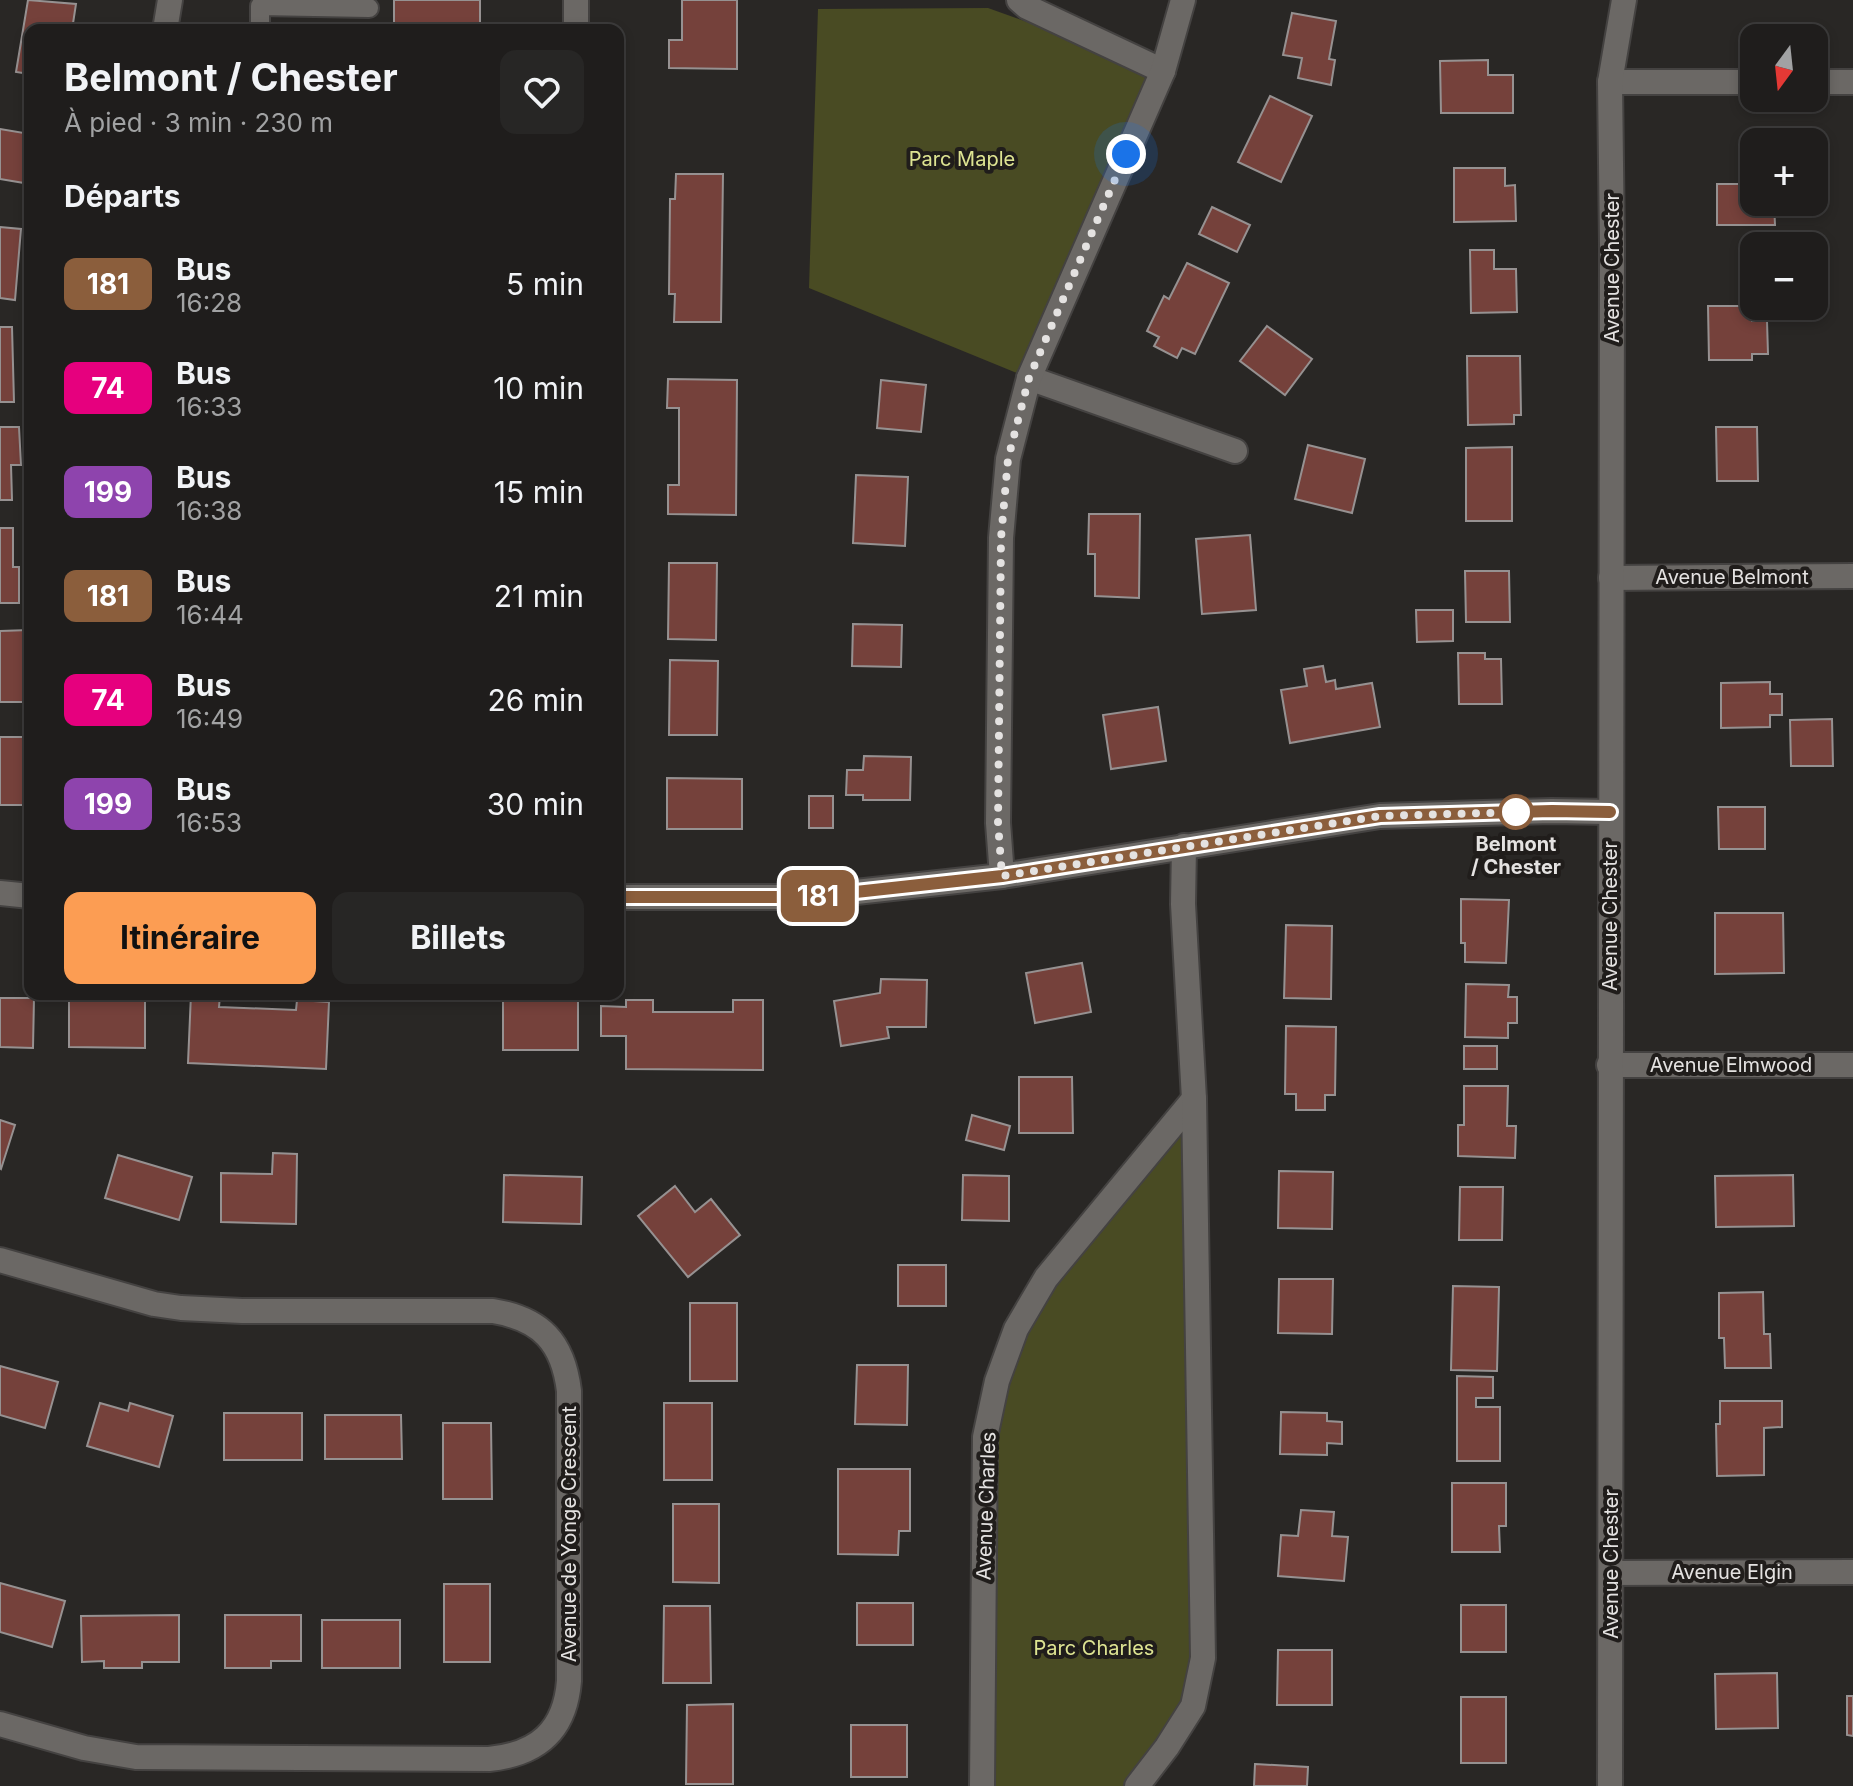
<!DOCTYPE html>
<html lang="fr">
<meta charset="utf-8">
<style>
body{margin:0;font-family:Inter,sans-serif;background:#272625;color:#f1f3f6;height:100vh;display:flex;flex-direction:column;font-size:30px;white-space:nowrap}
*{box-sizing:border-box;margin:0}
p{font-size:26px;color:#a1a2a3}
.icon{flex:none;width:44px;height:44px;fill:none;stroke:currentColor;stroke-width:2;stroke-linecap:round;stroke-linejoin:round}
.map{position:relative;flex:1;overflow:hidden}
.details{position:absolute;left:24px;top:24px;width:600px;height:976px;display:flex;flex-direction:column;background:#1f1d1c;border-radius:16px;box-shadow:0 4px 12px #0003,0 0 0 2px #3c3b3b}
.details>*{flex:none}
.badge{padding:0 16px;border-radius:12px;font-size:28px;line-height:52px}
.needle{width:52px;rotate:195deg}
.fabs{position:absolute;left:1740px;top:24px;display:grid;gap:16px}
.fabs a{display:grid;place-items:center;width:88px;height:88px;border-radius:16px;background:#1f1d1c;box-shadow:0 4px 12px #0003,0 0 0 2px #3c3b3b;font-size:40px}
.you{position:absolute;width:40px;height:40px;margin:-20px;border:6px solid #fff;border-radius:50%;background:#1a73e8;box-shadow:0 0 0 12px #1a73e833}
.map>.badge{position:absolute;translate:-50% -50%;box-shadow:0 0 0 4px #fff}
h2{padding:0 40px;font-size:30px;line-height:72px}
.round{display:grid;place-items:center;flex:none;width:84px;height:84px;border-radius:16px;background:#272625}
.head{display:flex;align-items:center;justify-content:space-between;height:136px;padding:0 40px}
h1{font-size:38px;font-weight:700;line-height:60px}
.action{display:flex;gap:16px;margin-top:auto;padding:16px 40px}
.action a{flex:1;height:92px;border-radius:16px;background:#fc9d53;color:#111;font-size:32px;font-weight:700;line-height:92px;text-align:center}
.action a+a{background:#272625;color:#f1f3f6}
ul{padding:0;list-style:none}
li{display:flex;align-items:center;gap:24px;height:104px;padding:0 40px}
li div{flex:1}
li b{display:block;font-size:30px}
li em{font-style:normal}
li .badge{min-width:88px;font-weight:700;text-align:center}
.map>svg:first-child{display:block}
.green{fill:#494b23}
.building{fill:#75413b;stroke:#969191;stroke-width:2}
.lines{fill:none;stroke-linecap:round;stroke-linejoin:round}
.lane-casing{stroke:#444241;stroke-width:22}
.street-casing{stroke:#444241;stroke-width:28}
.lane{stroke:#6b6865;stroke-width:18}
.street{stroke:#6b6865;stroke-width:24}
.line-casing{stroke:#fff;stroke-width:18}
.line{stroke:#8b5e3c;stroke-width:12}
.walk{stroke:#e4e2e1;stroke-width:8;stroke-dasharray:0 14.4}
.stop-dot{fill:#fff;stroke:#8b5e3c;stroke-width:4}
.labels{text-anchor:middle;dominant-baseline:central;stroke-width:8;stroke-linejoin:round;paint-order:stroke}
.park-label{font-size:20px;fill:#dee492;stroke:#201d1b}
.street-label{font-size:20px;fill:#e4e2e1;stroke:#201d1b}
.stop-label{font-size:20px;font-weight:bold;fill:#e4e2e1;stroke:#201d1b}
</style>
<div class="map">
<svg width="1853" height="1786" viewBox="0 0 1853 1786">
<rect width="100%" height="100%" fill="#292725"/>
<g class="green">
<polygon points="988,8 1163,71 1029,378 809,288 818,9"/>
<polygon points="1194,1099 1193,1706 1137,1786 982,1786 985,1437 1016,1329"/>
</g>
<g class="building">
<polygon points="28,0 76,4 72,30 30,30 30,74 16,72"/>
<rect x="394" y="0" width="86" height="30"/>
<polygon points="682,0 737,0 737,69 669,68 669,40 682,40"/>
<polygon points="1292,13 1336,21 1329,59 1335,60 1331,85 1298,78 1302,58 1283,55"/>
<polygon points="1488,60 1488,75 1513,75 1513,113 1441,113 1440,61"/>
<polygon points="1270,96 1312,116 1281,182 1238,162"/>
<polygon points="0,129 30,134 30,184 0,179"/>
<polygon points="1454,168 1505,168 1505,186 1515,185 1516,221 1454,222"/>
<polygon points="676,174 723,174 721,322 674,322 675,294 669,294 670,199 675,199"/>
<polygon points="1717,184 1754,184 1754,202 1774,202 1775,225 1717,225"/>
<polygon points="1212,207 1250,225 1237,252 1199,234"/>
<polygon points="0,227 21,229 15,300 0,298"/>
<polygon points="1470,250 1494,250 1494,269 1516,269 1517,312 1471,313"/>
<polygon points="1187,263 1229,283 1195,354 1182,348 1177,358 1154,346 1159,337 1147,331 1164,296 1169,299"/>
<polygon points="1708,306 1752,306 1752,321 1767,321 1768,354 1752,354 1752,360 1709,360"/>
<polygon points="1267,326 1312,359 1285,395 1240,361"/>
<polygon points="0,327 12,327 14,402 0,402"/>
<polygon points="1467,356 1520,356 1521,415 1514,415 1514,424 1468,425"/>
<polygon points="668,379 737,380 736,515 668,514 668,485 679,485 679,408 667,408"/>
<polygon points="881,380 926,385 921,432 877,428"/>
<polygon points="0,427 19,427 21,465 11,465 12,500 0,500"/>
<polygon points="1716,427 1757,427 1758,481 1717,481"/>
<polygon points="1308,445 1365,459 1352,513 1295,499"/>
<polygon points="1512,447 1512,521 1466,521 1466,448"/>
<polygon points="856,475 908,477 905,546 853,543"/>
<polygon points="1089,514 1140,514 1139,598 1095,596 1095,554 1088,554"/>
<polygon points="0,528 13,528 13,567 19,567 19,603 0,603"/>
<polygon points="1250,535 1256,610 1202,614 1196,539"/>
<polygon points="669,563 717,563 716,640 668,639"/>
<polygon points="1465,571 1509,571 1510,622 1466,622"/>
<polygon points="1416,610 1453,610 1453,641 1417,642"/>
<polygon points="853,624 902,625 901,667 852,666"/>
<polygon points="29,630 30,702 0,702 0,631"/>
<polygon points="1458,653 1485,653 1485,659 1501,659 1502,704 1459,704"/>
<polygon points="670,660 718,661 717,735 669,735"/>
<polygon points="1323,666 1326,682 1335,680 1336,689 1372,683 1380,727 1290,743 1281,690 1307,686 1304,669"/>
<polygon points="1770,682 1770,694 1782,694 1782,715 1770,715 1770,727 1721,728 1721,683"/>
<polygon points="1158,707 1166,761 1111,769 1103,715"/>
<polygon points="1832,719 1833,766 1791,766 1790,720"/>
<rect x="0" y="737" width="29" height="68"/>
<polygon points="864,756 911,757 910,800 863,800 863,795 846,795 847,770 863,770"/>
<polygon points="667,778 742,779 742,829 667,829"/>
<rect x="809" y="796" width="24" height="32"/>
<polygon points="1718,807 1765,807 1765,849 1719,849"/>
<polygon points="1461,899 1509,900 1506,963 1465,962 1465,943 1461,943"/>
<polygon points="1715,913 1783,913 1784,973 1715,974"/>
<polygon points="1286,925 1332,926 1331,999 1284,998"/>
<polygon points="1082,963 1091,1012 1035,1023 1026,973"/>
<polygon points="881,979 927,980 926,1027 887,1027 889,1038 841,1046 834,1001 880,993"/>
<polygon points="1466,984 1509,985 1508,997 1517,997 1517,1023 1508,1023 1508,1038 1465,1037"/>
<polygon points="191,994 220,995 219,1007 296,1010 297,1000 329,1002 326,1069 188,1063"/>
<polygon points="0,998 34,998 33,1048 0,1047"/>
<polygon points="69,999 145,999 145,1048 69,1047"/>
<polygon points="626,1000 653,1000 653,1012 733,1012 733,1000 763,1000 763,1070 626,1069 626,1036 601,1036 601,1006 626,1007"/>
<rect x="503" y="1001" width="75" height="49"/>
<polygon points="1286,1026 1336,1027 1335,1095 1325,1095 1325,1110 1296,1110 1296,1094 1285,1094"/>
<rect x="1464" y="1046" width="33" height="23"/>
<polygon points="1019,1077 1072,1077 1073,1133 1019,1133"/>
<polygon points="1464,1086 1508,1086 1507,1126 1516,1126 1515,1158 1458,1156 1458,1125 1464,1125"/>
<polygon points="972,1115 1010,1126 1004,1150 966,1140"/>
<polygon points="0,1120 15,1125 1,1169 0,1168"/>
<polygon points="273,1153 297,1154 296,1224 221,1222 221,1173 272,1174"/>
<polygon points="118,1155 192,1177 179,1220 105,1198"/>
<polygon points="1279,1171 1333,1172 1332,1229 1278,1228"/>
<polygon points="504,1175 582,1177 581,1224 503,1222"/>
<polygon points="963,1175 1009,1176 1009,1221 962,1220"/>
<polygon points="1793,1175 1794,1226 1716,1227 1715,1176"/>
<polygon points="675,1186 695,1212 711,1199 740,1235 688,1277 638,1216"/>
<polygon points="1460,1187 1503,1187 1502,1240 1459,1240"/>
<rect x="898" y="1265" width="48" height="41"/>
<polygon points="1279,1279 1333,1279 1332,1334 1278,1333"/>
<polygon points="1453,1286 1499,1287 1497,1371 1451,1370"/>
<polygon points="1763,1292 1764,1334 1770,1334 1771,1368 1725,1368 1724,1338 1719,1338 1719,1293"/>
<rect x="690" y="1303" width="47" height="78"/>
<polygon points="857,1365 908,1365 907,1425 855,1424"/>
<polygon points="0,1366 58,1382 45,1428 0,1415"/>
<polygon points="1457,1376 1493,1377 1493,1398 1476,1398 1476,1407 1500,1407 1500,1461 1457,1461"/>
<polygon points="1720,1401 1782,1401 1782,1427 1764,1428 1764,1475 1717,1476 1716,1424 1720,1424"/>
<polygon points="100,1403 128,1411 130,1403 173,1416 159,1467 87,1446"/>
<rect x="664" y="1403" width="48" height="77"/>
<polygon points="1281,1412 1327,1413 1327,1421 1342,1422 1342,1444 1327,1443 1327,1455 1280,1454"/>
<rect x="224" y="1413" width="78" height="47"/>
<polygon points="325,1415 401,1415 402,1459 325,1459"/>
<polygon points="443,1423 491,1423 492,1499 443,1499"/>
<polygon points="838,1469 910,1469 910,1531 899,1531 898,1555 838,1554"/>
<polygon points="1452,1483 1506,1483 1506,1526 1499,1526 1500,1552 1452,1552"/>
<polygon points="673,1504 719,1504 719,1583 673,1582"/>
<polygon points="1301,1510 1334,1512 1332,1536 1348,1537 1344,1581 1278,1576 1281,1535 1298,1536"/>
<polygon points="0,1583 65,1601 52,1647 0,1632"/>
<rect x="444" y="1584" width="46" height="78"/>
<rect x="857" y="1603" width="56" height="42"/>
<rect x="1461" y="1605" width="45" height="47"/>
<polygon points="664,1606 710,1606 711,1683 663,1683"/>
<polygon points="179,1615 179,1662 142,1662 142,1668 104,1668 104,1661 82,1662 81,1616"/>
<polygon points="225,1615 301,1615 301,1661 271,1661 271,1668 225,1668"/>
<rect x="322" y="1620" width="78" height="48"/>
<polygon points="1278,1650 1332,1650 1332,1705 1277,1705"/>
<polygon points="1777,1673 1778,1728 1716,1729 1715,1674"/>
<polygon points="1847,1696 1853,1696 1853,1736 1847,1735"/>
<rect x="1461" y="1697" width="45" height="66"/>
<polygon points="733,1704 733,1784 686,1784 687,1705"/>
<rect x="851" y="1725" width="56" height="52"/>
<polygon points="1255,1764 1308,1767 1307,1786 1254,1786"/>
</g>
<g class="lines">
<defs>
<polyline id="lane" points="260,30 260,6 369,8"/>
<g id="street">
<polyline points="1019,0 1027,7 1163,71"/>
<polyline points="165,30 170,0"/>
<polyline points="576,30 576,0"/>
<polyline points="1610,82 1754,82"/>
<polyline points="1814,82 1853,82"/>
<polyline points="1029,378 1235,451"/>
<polyline points="1611,578 1853,576"/>
<polyline points="1002,876 998,823 1001,538 1008,459 1029,378 1163,71 1183,0"/>
<polyline points="0,893 30,896"/>
<polyline points="618,897 810,897 1002,876 1380,816 1552,811 1610,812"/>
<polyline points="1609,1065 1853,1065"/>
<path d="M 0,1260 L 154,1304 L 181,1308 L 242,1311 L 493,1311 C 541,1319 563,1342 569,1391 L 569,1681 C 565,1731 538,1754 489,1759 L 136,1757 L 84,1748 L 0,1724"/>
<polyline points="1612,1573 1853,1572"/>
<polyline points="982,1786 985,1437 997,1381 1016,1329 1046,1278 1194,1099"/>
<polyline points="1137,1786 1167,1747 1193,1706 1203,1658 1194,1099 1183,904 1184,846"/>
<polyline points="1610,1786 1612,245 1610,82 1624,0"/>
</g>
</defs>
<use href="#lane" class="lane-casing"/>
<use href="#street" class="street-casing"/>
<use href="#lane" class="lane"/>
<use href="#street" class="street"/>
</g>
<g class="lines">
<defs>
<polyline id="line" points="618,897 810,897 1002,876 1380,816 1552,811 1610,812"/>
</defs>
<use href="#line" class="line-casing"/>
<use href="#line" class="line"/>
<polyline class="walk" points="1126,154 1029,378 1008,459 1001,538 998,823 1002,876 1380,816 1523,812 1516,812"/>
</g>
<circle class="stop-dot" cx="1516" cy="812" r="16"/>
<g class="labels">
<g class="park-label">
<text x="962" y="159">Parc Maple</text>
<text x="1094" y="1648">Parc Charles</text>
</g>
<g class="street-label">
<text transform="translate(1612 268) rotate(-90)">Avenue Chester</text>
<text x="1732" y="577">Avenue Belmont</text>
<text transform="translate(1610 916) rotate(-90)">Avenue Chester</text>
<text x="1731" y="1065">Avenue Elmwood</text>
<text transform="translate(986 1506) rotate(-88)">Avenue Charles</text>
<text transform="translate(569 1534) rotate(-90)">Avenue de Yonge Crescent</text>
<text transform="translate(1611 1564) rotate(-90)">Avenue Chester</text>
<text x="1732" y="1572">Avenue Elgin</text>
</g>
<g class="stop-label">
<text x="1516" y="844">Belmont<tspan x="1516" dy="23">/ Chester</tspan></text>
</g>
</g>
</svg>
<div class="fabs">
<a><svg class="needle" viewBox="-14 -14 28 28"><path d="M0-13l5 13h-10z" fill="#e53935"/><path d="M0 13l5-13h-10z" fill="#a1a2a3"/></svg></a>
<a>+</a>
<a>−</a>
</div>
<div class="you" style="left:1126px;top:154px"></div>
<b class="badge" style="left:818px;top:896px;background:#8b5e3c;color:#fff">181</b>
<section class="details">
<div class="head"><div><h1>Belmont / Chester</h1><p>À pied · 3 min · 230 m</p></div><a class="round"><svg class="icon" aria-label="heart" viewBox="0 0 24 24"><path d="M12 20l-8-8c-3-5 5-10 8-4 3-6 11-1 8 4z"/></svg></a></div>
<h2>Départs</h2>
<ul>
<li><span class="badge" style="background:#8b5e3c;color:#fff">181</span><div><b>Bus</b><p>16:28</p></div><em>5 min</em></li>
<li><span class="badge" style="background:#e6007e;color:#fff">74</span><div><b>Bus</b><p>16:33</p></div><em>10 min</em></li>
<li><span class="badge" style="background:#8e44ad;color:#fff">199</span><div><b>Bus</b><p>16:38</p></div><em>15 min</em></li>
<li><span class="badge" style="background:#8b5e3c;color:#fff">181</span><div><b>Bus</b><p>16:44</p></div><em>21 min</em></li>
<li><span class="badge" style="background:#e6007e;color:#fff">74</span><div><b>Bus</b><p>16:49</p></div><em>26 min</em></li>
<li><span class="badge" style="background:#8e44ad;color:#fff">199</span><div><b>Bus</b><p>16:53</p></div><em>30 min</em></li>
</ul>
<div class="action"><a>Itinéraire</a><a>Billets</a></div>
</section>
</div>
